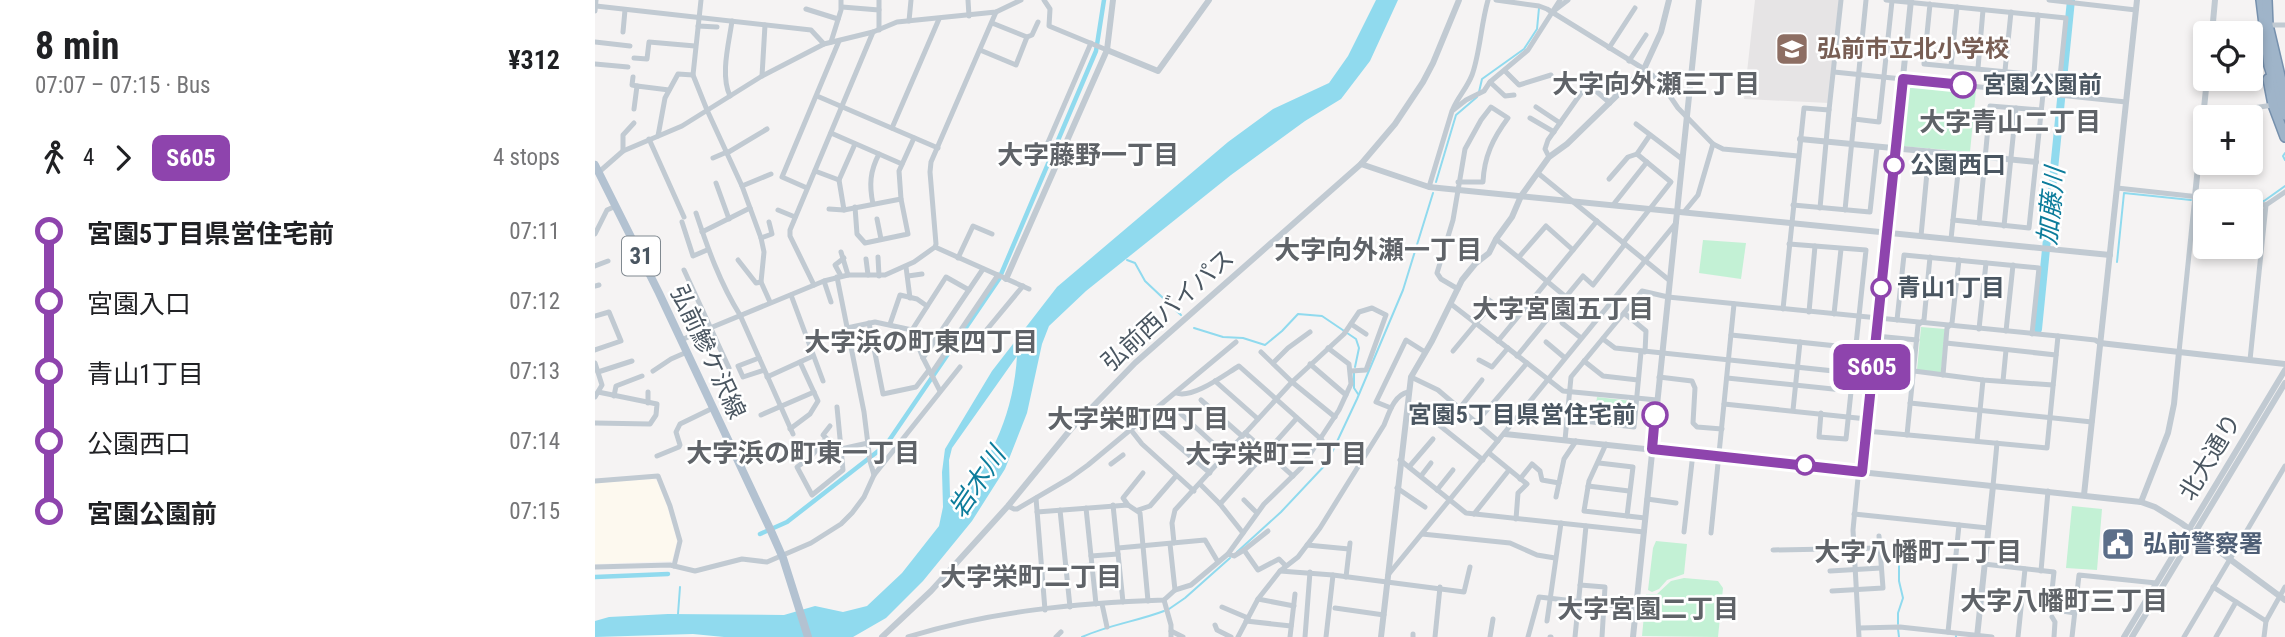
<!DOCTYPE html>
<meta charset="utf-8">
<style>
body{margin:0;font-family:"Roboto Condensed","Noto Sans JP",sans-serif;background:#f6f6f6;color:#202124;height:100vh;display:flex;flex-direction:column;font-size:26px;white-space:nowrap}
*{box-sizing:border-box;margin:0}
p{font-size:23px;color:#757577}
.icon{flex:none;width:38px;height:38px;fill:none;stroke:currentColor;stroke-width:2;stroke-linecap:round;stroke-linejoin:round}
.map{position:relative;flex:1;overflow:hidden}
.details{display:flex;flex-direction:column;background:#fff;width:595px}
.details>*{flex:none}
.badge{padding:0 14px;border-radius:10px;font-size:24px;line-height:46px}
.controls{position:absolute;left:1598px;top:21px;display:grid;gap:14px}
.controls a{display:grid;place-items:center;width:70px;height:70px;border-radius:7px;background:#fff;box-shadow:0 4px 10px #0003;font-size:35px}
.map>.badge{position:absolute;translate:-50% -50%;box-shadow:0 0 0 4px #fff}
.legs{display:flex;align-items:center;gap:10px;height:77px;padding:0 35px;font-size:23px}
.legs p{margin-inline-start:auto}
.head{display:flex;align-items:center;justify-content:space-between;height:119px;padding:0 35px}
h1{font-size:38px;font-weight:700;line-height:52px}
ul{padding:0 35px;list-style:none}
li{display:flex;align-items:center;gap:24px;height:70px;font-size:26px}
li i{display:grid;place-items:center;width:10px;height:100%;margin:0 9px;background:currentColor}
li i::after{content:'';width:18px;height:18px;margin:-9px;border:5px solid;border-radius:50%;background:#fff}
li p{margin-inline-start:auto}
li:first-child i{background:linear-gradient(#0000 50%,currentColor 0)}
li:last-child i{background:linear-gradient(currentColor 50%,#0000 0)}
main{display:flex;flex:1;min-height:0}
.map>svg:first-child{display:block}
.commercial{fill:#fdf9ef}
.education{fill:#e6e4e5}
.green{fill:#c3f1d5}
.water{fill:#90daee;fill-rule:evenodd}
.lines{fill:none;stroke-linecap:round;stroke-linejoin:round}
.stream{stroke:#90daee;stroke-width:2}
.canal{stroke:#90daee;stroke-width:4.5}
.river{stroke:#90daee;stroke-width:8}
.trunk-casing{stroke:#7690ad;stroke-width:12}
.minor{stroke:#c1cad2;stroke-width:5}
.tertiary{stroke:#c1cad2;stroke-width:6}
.primary{stroke:#b3c2d1;stroke-width:8}
.trunk{stroke:#9fb4c9;stroke-width:9}
.line-1-casing{stroke:#fff;stroke-width:16}
.line-1{stroke:#8e44ad;stroke-width:10}
.stop-1-dot{fill:#fff;stroke:#8e44ad;stroke-width:3.5}
.labels{text-anchor:middle;dominant-baseline:central;stroke-width:5;stroke-linejoin:round;paint-order:stroke}
.shield{fill:#fff;stroke:#808990;stroke-width:2}
.shield-label{font-size:23px;font-weight:bold;fill:#4a5661}
.education-label{font-size:24px;font-weight:bold;fill:#785e54;stroke:#fff;text-anchor:start}
.stop-label{font-size:24px;font-weight:bold;fill:#4a5661;stroke:#fff;text-anchor:start}
.street-label{font-size:24px;fill:#4a5661;stroke:#fff}
.service-label{font-size:24px;font-weight:bold;fill:#4e5e75;stroke:#fff;text-anchor:start}
.neighbourhood-label{font-size:26px;font-weight:bold;fill:#5f6368;stroke:#fff}
.water-label{font-size:26px;font-style:italic;fill:#0c7c9b;stroke:#fff}
</style>
<main>
<section class="details">
<div class="head"><div><h1>8 min</h1><p>07:07 – 07:15 · Bus</p></div><b>¥312</b></div>
<div class="legs"><svg class="icon" aria-label="walk" viewBox="0 0 24 24"><circle cx="13" cy="4" r="2"/><path d="M13 8l-2 6 4 7M11 14l-3 7M7 12l3-4h3l4 4"/></svg>4<svg class="icon" aria-label="forward" viewBox="0 0 24 24"><path d="M9 5l7 7-7 7"/></svg><b class="badge" style="background:#8e44ad;color:#fff">S605</b><p>4 stops</p></div>
<ul>
<li><i style="color:#8e44ad"></i><b>宮園5丁目県営住宅前</b><p>07:11</p></li>
<li><i style="color:#8e44ad"></i><span>宮園入口</span><p>07:12</p></li>
<li><i style="color:#8e44ad"></i><span>青山1丁目</span><p>07:13</p></li>
<li><i style="color:#8e44ad"></i><span>公園西口</span><p>07:14</p></li>
<li><i style="color:#8e44ad"></i><b>宮園公園前</b><p>07:15</p></li>
</ul>
</section>
<div class="map">
<svg width="1690" height="637" viewBox="0 0 1690 637">
<rect width="100%" height="100%" fill="#f5f3f3"/>
<polygon class="commercial" points="58,479 62,481 72,506 82,541 77,561 0,564 0,483"/>
<polygon class="education" points="1160,0 1245,0 1234,103 1149,99"/>
<g class="green">
<polygon points="1316,85 1381,90 1375,152 1306,146 1311,90"/>
<polygon points="1108,240 1151,243 1146,279 1104,273"/>
<polygon points="1326,327 1350,329 1346,374 1322,370"/>
<polygon points="1002,397 1037,401 1039,403 1037,423 999,420"/>
<polygon points="1477,506 1507,509 1502,570 1471,568"/>
<polygon points="1061,541 1092,544 1089,574 1072,580 1064,589 1057,592 1053,590 1058,548"/>
<polygon points="1089,578 1123,581 1128,588 1123,637 1047,636 1051,594 1062,594 1076,581"/>
</g>
<path class="water" d="M 781,0 L 803,0 L 775,61 L 746,99 L 710,121 L 636,175 L 491,291 L 454,326 L 447,344 L 432,413 L 410,469 L 377,521 L 328,581 L 291,618 L 258,637 L 129,637 L 98,634 L 0,637 L 0,621 L 14,617 L 73,614 L 189,615 L 220,606 L 248,612 L 272,606 L 307,573 L 344,526 L 348,507 L 347,472 L 350,449 L 397,371 L 462,287 L 633,142 L 678,109 L 734,83 L 753,56 ZM 422,356 C 419,408 399,461 362,497 L 355,496 L 354,460 L 357,448 Z"/>
<g class="lines">
<g class="stream">
<polyline points="884,92 887,79 929,49 942,29 944,8"/>
<polyline points="1690,153 1688,156 1690,160"/>
<polyline points="841,182 861,115 882,97"/>
<polyline points="1604,194 1669,201 1690,186"/>
<polyline points="532,260 540,263 550,281 586,315"/>
<polyline points="1522,262 1529,193 1596,200"/>
<polyline points="599,328 628,337 648,338 670,345 687,331 703,314 727,316 761,339 764,348 760,367"/>
<polyline points="759,373 759,388 763,394"/>
<polyline points="642,552 686,512 732,463 762,399 808,290 838,193"/>
<polyline points="574,609 590,598 635,558"/>
<polyline points="83,614 85,587"/>
<polyline points="1303,624 1303,613 1308,598 1304,581 1304,549"/>
<polyline points="1303,629 1304,637"/>
<path d="M 487,637 C 513,625 543,621 569,611"/>
<polyline points="1361,637 1361,636"/>
</g>
<g class="canal">
<polyline points="165,534 192,522 291,445 404,279 501,51 509,0"/>
<polyline points="0,577 73,574"/>
</g>
<polyline class="river" points="1443,329 1476,0"/>
<defs>
<g id="trunk">
<polyline points="1666,0 1674,66 1690,115"/>
<polyline points="1672,0 1673,25 1690,97"/>
<polyline points="1673,79 1678,105 1690,137"/>
</g>
</defs>
<use href="#trunk" class="trunk-casing"/>
<g class="minor">
<polyline points="106,0 98,75 112,110 147,186 166,238 169,252 166,282 175,302"/>
<polyline points="373,0 374,16"/>
<polyline points="449,0 455,9 454,26 512,50"/>
<polyline points="901,0 944,6 952,9 1049,69 1064,80 1083,108 1118,144 1128,149 1203,156"/>
<polyline points="1291,0 1471,18 1465,77 1329,64 1335,4"/>
<polyline points="1454,0 1541,10"/>
<polyline points="1,6 216,30 229,44"/>
<polyline points="247,7 284,10"/>
<polyline points="211,9 243,19"/>
<polyline points="960,10 973,0"/>
<polyline points="0,11 1,0"/>
<polyline points="314,21 316,0"/>
<polyline points="1673,25 1690,25"/>
<polyline points="103,26 122,27"/>
<polyline points="284,30 284,0"/>
<polyline points="28,32 30,10"/>
<polyline points="432,37 437,35 443,22"/>
<polyline points="0,42 35,46"/>
<polyline points="236,42 246,10 246,0"/>
<polyline points="1014,48 1040,8"/>
<polyline points="385,50 421,65 432,37 397,23"/>
<polyline points="39,58 52,59 54,42 100,46"/>
<polyline points="1034,61 1051,35"/>
<polyline points="0,64 33,67"/>
<polyline points="1356,66 1362,7"/>
<polyline points="1383,68 1388,10"/>
<polyline points="910,71 924,85 956,75"/>
<polyline points="1239,72 1531,102"/>
<polyline points="1439,74 1443,15"/>
<polyline points="167,76 170,25"/>
<polyline points="38,77 37,85 42,86"/>
<polyline points="895,82 910,96 919,95"/>
<polyline points="1003,84 1001,91 1015,103"/>
<polyline points="1408,90 1416,12"/>
<path d="M 135,96 C 125,75 134,43 137,21"/>
<polyline points="222,96 343,148"/>
<polyline points="941,107 965,123"/>
<polyline points="39,109 42,86 74,90"/>
<path d="M 858,109 C 863,97 872,88 877,75 C 885,53 886,24 893,0"/>
<polyline points="1609,109 1645,110 1678,105"/>
<polyline points="935,118 959,132"/>
<polyline points="1259,119 1284,122 1297,1"/>
<polyline points="1041,124 1087,159"/>
<polyline points="297,128 344,19"/>
<polyline points="236,133 307,164"/>
<polyline points="63,136 70,98 83,74 98,75"/>
<polyline points="54,139 89,217"/>
<polyline points="260,144 244,180 249,210 306,199 304,171 319,138"/>
<polyline points="451,147 496,43"/>
<polyline points="28,151 28,135 39,123"/>
<polyline points="132,153 172,129"/>
<polyline points="1042,154 1055,135"/>
<polyline points="954,157 950,149 953,140 996,79"/>
<polyline points="118,158 132,152"/>
<polyline points="220,171 244,180"/>
<polyline points="4,172 28,151 87,126 167,76 229,44 278,32 302,22 401,12 426,0"/>
<polyline points="944,174 1074,280"/>
<polyline points="1014,179 1033,157 1042,154 1076,182 1028,243"/>
<polyline points="121,183 134,219"/>
<polyline points="147,186 176,174"/>
<polyline points="834,187 857,111 871,100 889,91 895,82 933,50 965,0"/>
<polyline points="212,188 187,177 244,41"/>
<polyline points="1522,188 1641,201"/>
<polyline points="1656,203 1671,205 1690,192"/>
<path d="M 278,204 C 274,185 275,171 284,154"/>
<polyline points="1018,205 1052,162"/>
<polyline points="1198,205 1275,212 1282,147"/>
<polyline points="260,207 262,234 270,243 313,234 306,199"/>
<polyline points="1225,208 1234,110"/>
<polyline points="234,209 249,210"/>
<polyline points="183,210 200,217"/>
<polyline points="1250,210 1271,0"/>
<polyline points="1089,212 1103,195 1118,144"/>
<path d="M 101,213 C 113,249 125,283 145,315 L 198,434"/>
<polyline points="282,219 286,239"/>
<polyline points="1358,220 1434,228 1448,94"/>
<polyline points="87,222 98,256 112,250"/>
<polyline points="1384,223 1395,106 1446,110"/>
<polyline points="1409,226 1421,108"/>
<polyline points="107,232 155,208"/>
<polyline points="0,234 12,210 21,206"/>
<polyline points="1326,236 1334,151"/>
<polyline points="166,238 177,234 174,222"/>
<polyline points="901,239 1000,321"/>
<polyline points="1356,239 1365,154"/>
<polyline points="1194,244 1271,250 1251,439 1224,437 1226,413"/>
<polyline points="340,247 434,289"/>
<polyline points="246,252 253,275"/>
<polyline points="283,257 284,276"/>
<polyline points="924,257 951,226 978,250"/>
<polyline points="363,258 378,226 397,234"/>
<polyline points="271,259 273,275"/>
<polyline points="143,260 161,283 166,282"/>
<polyline points="0,266 13,261"/>
<polyline points="311,267 315,298"/>
<polyline points="89,270 134,368"/>
<polyline points="246,276 240,265 249,258"/>
<polyline points="313,276 327,274"/>
<polyline points="242,277 269,412 275,461 279,475"/>
<polyline points="229,281 236,302"/>
<polyline points="219,285 195,236 195,230 278,32"/>
<polyline points="0,286 4,285"/>
<path d="M 863,289 L 846,279 L 842,273 L 858,220 L 870,149 L 886,120 L 896,107 L 913,118 C 898,138 889,157 888,182 L 863,182"/>
<polyline points="196,295 228,381"/>
<polyline points="856,304 968,391 1062,400"/>
<polyline points="1188,309 1209,108 1234,110 1246,0"/>
<polyline points="1214,312 1220,246"/>
<polyline points="1029,313 1051,331 1050,352"/>
<polyline points="1239,314 1246,249"/>
<polyline points="0,316 14,312 26,341 0,350"/>
<polyline points="1302,320 1309,255 1444,268 1437,334"/>
<polyline points="274,323 288,394 321,387 334,370"/>
<polyline points="967,323 986,338"/>
<polyline points="295,324 305,295 322,299 332,306"/>
<polyline points="756,324 771,334"/>
<polyline points="252,328 280,322 317,330 328,358 345,391"/>
<polyline points="1384,329 1391,263"/>
<polyline points="317,330 351,277 374,290"/>
<polyline points="1411,331 1418,265"/>
<polyline points="1136,335 1261,348"/>
<polyline points="1281,336 1322,340"/>
<polyline points="384,339 428,286"/>
<polyline points="1008,339 1020,348 1277,375"/>
<polyline points="86,340 229,281 253,275 290,275 319,262 340,247 341,244 335,172 336,162 401,12"/>
<polyline points="903,341 1002,221"/>
<polyline points="951,342 970,358"/>
<polyline points="1351,343 1461,355"/>
<polyline points="858,351 898,303 890,297"/>
<polyline points="666,352 697,382 740,417"/>
<polyline points="1584,352 1600,196"/>
<polyline points="922,356 988,276 998,285 1030,244"/>
<polyline points="164,358 143,366 148,377 169,370"/>
<polyline points="328,358 388,269"/>
<polyline points="884,360 897,367 913,348"/>
<polyline points="1655,360 1671,205"/>
<polyline points="989,361 1008,376 1043,380"/>
<polyline points="0,363 7,385 0,397"/>
<polyline points="678,363 693,348 715,332"/>
<polyline points="715,364 751,395"/>
<polyline points="58,371 76,359 92,352"/>
<polyline points="1319,371 1388,380 1458,385"/>
<polyline points="3,372 37,361"/>
<polyline points="336,374 403,275"/>
<polyline points="1348,375 1352,328 1357,323 1364,260"/>
<polyline points="172,377 218,356"/>
<polyline points="816,377 843,390 903,441"/>
<polyline points="1064,377 1097,381 1100,388 1098,423 1102,427 1127,429"/>
<polyline points="1132,378 1257,391"/>
<polyline points="620,381 663,419"/>
<polyline points="1408,381 1411,350"/>
<path d="M 581,393 C 598,399 629,375 644,366 L 727,440"/>
<polyline points="19,396 21,386 47,376"/>
<polyline points="606,400 647,436"/>
<polyline points="53,403 53,392"/>
<polyline points="1315,403 1497,422"/>
<polyline points="1129,404 1272,419"/>
<polyline points="242,407 248,470 217,495 202,467 215,458 231,438 246,449 273,443"/>
<polyline points="796,408 781,402 811,340 830,352"/>
<polyline points="864,409 887,380"/>
<polyline points="1198,410 1205,342"/>
<polyline points="586,414 631,455"/>
<polyline points="166,415 219,392"/>
<polyline points="555,416 567,432 615,473"/>
<polyline points="972,419 1039,427 1046,352"/>
<polyline points="839,421 888,460"/>
<polyline points="0,423 55,424 61,415 62,404 3,392"/>
<polyline points="881,423 932,363"/>
<polyline points="195,429 215,414 223,401 205,362"/>
<polyline points="536,430 547,444 599,491"/>
<polyline points="1271,431 1452,448 1463,336"/>
<polyline points="650,433 698,476"/>
<polyline points="1312,435 1323,325 1329,320 1335,257"/>
<polyline points="231,438 228,435 235,426"/>
<polyline points="970,440 976,377 1047,291 1073,297 1463,336 1500,340 1505,343"/>
<polyline points="1382,441 1388,380"/>
<polyline points="1011,444 994,481 989,511 1050,518"/>
<polyline points="894,453 932,484 923,493 921,519"/>
<polyline points="62,456 84,447 85,445 81,432 85,424 118,408"/>
<polyline points="805,460 871,513 1049,532"/>
<polyline points="1004,463 1038,467 1032,516"/>
<polyline points="516,464 528,455"/>
<polyline points="814,467 838,439"/>
<polyline points="826,476 836,463"/>
<polyline points="925,479 937,464 945,471 947,480 964,483"/>
<polyline points="0,481 63,476 75,506 85,541 79,566"/>
<polyline points="605,484 625,504 648,533"/>
<polyline points="993,486 1034,491"/>
<polyline points="1398,486 1402,443"/>
<polyline points="802,488 830,507"/>
<polyline points="842,490 858,470"/>
<polyline points="961,497 969,459 981,441"/>
<polyline points="441,498 450,610"/>
<polyline points="1052,499 1081,503"/>
<polyline points="649,500 662,513"/>
<polyline points="625,504 702,418"/>
<polyline points="518,505 528,602"/>
<polyline points="533,505 528,498 548,473"/>
<polyline points="413,506 419,509 422,509 475,478 493,465 641,342"/>
<polyline points="491,508 501,604"/>
<polyline points="465,510 475,607"/>
<polyline points="543,510 555,506 581,476"/>
<polyline points="442,512 533,505 545,513 553,601"/>
<polyline points="879,514 914,470"/>
<polyline points="1259,514 1393,528"/>
<polyline points="1089,532 1098,453"/>
<polyline points="1116,533 1139,304"/>
<polyline points="827,534 915,543 942,555 960,558"/>
<polyline points="579,543 577,523 580,510 697,382 749,334 764,312 777,308 791,315 771,370 756,371"/>
<polyline points="712,545 754,549"/>
<polyline points="523,548 610,540 623,562"/>
<polyline points="649,550 673,531"/>
<polyline points="1178,550 1285,548"/>
<polyline points="633,554 639,556 649,550 663,570 684,559 691,566"/>
<polyline points="496,556 523,554"/>
<polyline points="1389,564 1459,572 1455,609 1480,613"/>
<polyline points="0,567 75,565 100,571 147,559 172,562 216,543 246,524 257,513 269,497 279,475 365,367"/>
<polyline points="447,570 497,565"/>
<polyline points="685,571 738,575 869,592 875,567"/>
<polyline points="1235,571 1286,568"/>
<polyline points="1446,571 1453,491"/>
<polyline points="793,575 1081,223"/>
<polyline points="751,577 755,543"/>
<polyline points="985,585 1010,587 1007,637"/>
<polyline points="1618,587 1671,621"/>
<polyline points="580,590 596,585 633,554 669,504 706,468 744,410 756,384 754,364 733,348"/>
<polyline points="1237,591 1288,588 1284,536"/>
<polyline points="663,599 699,606"/>
<polyline points="569,600 576,625 576,637"/>
<polyline points="507,604 512,627"/>
<polyline points="627,607 653,618"/>
<polyline points="740,608 789,615"/>
<polyline points="1457,617 1460,622 1459,637"/>
<polyline points="651,621 696,626"/>
<polyline points="952,621 966,523"/>
<polyline points="620,625 622,630 636,637"/>
<polyline points="1264,628 1305,627 1397,637"/>
<polyline points="576,631 588,637"/>
<polyline points="1353,632 1364,525"/>
<path d="M 313,637 C 395,611 483,603 569,600 L 580,590 L 575,544"/>
<polyline points="461,637 466,632"/>
<path d="M 643,637 L 663,599 L 685,571 L 703,557 L 725,528 L 789,425 C 794,413 799,395 813,392"/>
<polyline points="695,637 700,594"/>
<polyline points="710,637 715,572"/>
<polyline points="731,637 738,575"/>
<polyline points="818,637 818,634"/>
<polyline points="840,637 845,587"/>
<polyline points="895,637 898,619"/>
<polyline points="933,637 944,597 1041,608"/>
<polyline points="955,637 956,637"/>
<polyline points="980,637 991,526"/>
<polyline points="1264,637 1258,530 1263,478 1267,472"/>
<polyline points="1423,637 1430,569"/>
<polyline points="1477,637 1484,575 1561,583"/>
<polyline points="1589,637 1690,466"/>
<polyline points="1621,637 1641,602"/>
<polyline points="1669,637 1671,621 1690,587"/>
</g>
<g class="tertiary">
<polyline points="1617,33 1620,0"/>
<polyline points="512,50 563,71 614,0"/>
<polyline points="1205,139 1441,162"/>
<polyline points="766,164 834,187 1515,255"/>
<polyline points="1600,196 1612,79"/>
<polyline points="411,279 512,50 518,0"/>
<polyline points="1505,343 1690,364"/>
<polyline points="910,434 1546,502 1560,507 1586,523 1690,600"/>
<polyline points="1267,472 1316,0"/>
<polyline points="1489,495 1542,0"/>
<polyline points="1546,502 1573,433 1579,404 1584,352"/>
<polyline points="287,637 336,591 413,506 476,429 540,363 766,164 800,124 828,82 838,63 864,0"/>
<polyline points="786,637 816,377 837,341 867,280 880,264 894,253 901,239 917,217 926,196 954,157 972,144 1049,69 1066,32 1074,0"/>
<polyline points="1038,637 1104,0"/>
<polyline points="1382,637 1398,486"/>
<polyline points="1529,637 1690,370"/>
<polyline points="1537,637 1690,383"/>
</g>
<polyline class="primary" points="0,165 64,293 176,531 188,558 213,637"/>
<use href="#trunk" class="trunk"/>
</g>
<g class="lines">
<defs>
<polyline id="line-1" points="1060,415 1057,449 1267,472 1308,79 1368,85"/>
</defs>
<use href="#line-1" class="line-1-casing"/>
<use href="#line-1" class="line-1"/>
</g>
<defs>
<symbol id="school-square" viewBox="-11 -11 22 22"><rect x="-9" y="-9" width="18" height="18" rx="4" fill="#8d6e63" stroke="#fff"/><path d="M0-5L7-2L0 1L-7-2ZM-4 1L0 2.5L4 1V4Q0 6-4 4Z" fill="#fff"/></symbol>
<symbol id="civic-square" viewBox="-11 -11 22 22"><rect x="-9" y="-9" width="18" height="18" rx="4" fill="#5c6f8a" stroke="#fff"/><path d="M-.6-6.5H3V-4.5H.6V-3L4-1V1h2V6H-6V1h2V-1L-.6-3ZM-1.2 2.5V6h2.4V2.5Z" fill="#fff"/></symbol>
</defs>
<g fill-rule="evenodd">
<use href="#school-square" x="1178" y="30" width="38" height="38"/>
<use href="#civic-square" x="1504" y="525" width="38" height="38"/>
</g>
<g class="stop-1-dot">
<circle cx="1368" cy="85" r="12"/>
<circle cx="1299" cy="165" r="9"/>
<circle cx="1286" cy="288" r="9"/>
<circle cx="1060" cy="415" r="12"/>
<circle cx="1210" cy="465" r="9"/>
</g>
<g class="labels">
<rect class="shield" x="27" y="236.5" width="38" height="39" rx="5"/>
<g class="shield-label">
<text x="46" y="256">31</text>
</g>
<g class="education-label">
<text x="1222" y="49">弘前市立北小学校</text>
</g>
<g class="stop-label">
<text x="1387" y="85">宮園公園前</text>
<text x="1315" y="165">公園西口</text>
<text x="1302" y="288">青山1丁目</text>
<text x="1041" y="415" text-anchor="end">宮園5丁目県営住宅前</text>
</g>
<g class="street-label">
<text transform="translate(573 310) rotate(-42)">弘前西バイパス</text>
<text transform="translate(113 352) rotate(65)">弘前鰺ケ沢線</text>
<text transform="translate(1615 457) rotate(-59)">北大通り</text>
</g>
<g class="service-label">
<text x="1548" y="544">弘前警察署</text>
</g>
<g class="neighbourhood-label">
<text x="1061" y="84">大字向外瀬三丁目</text>
<text x="1415" y="122">大字青山二丁目</text>
<text x="493" y="155">大字藤野一丁目</text>
<text x="783" y="250">大字向外瀬一丁目</text>
<text x="968" y="309">大字宮園五丁目</text>
<text x="326" y="342">大字浜の町東四丁目</text>
<text x="543" y="419">大字栄町四丁目</text>
<text x="208" y="453">大字浜の町東一丁目</text>
<text x="681" y="454">大字栄町三丁目</text>
<text x="1323" y="552">大字八幡町二丁目</text>
<text x="436" y="577">大字栄町二丁目</text>
<text x="1469" y="601">大字八幡町三丁目</text>
<text x="1053" y="609">大字宮園二丁目</text>
</g>
<g class="water-label">
<text transform="translate(1456 206) rotate(-84)">加藤川</text>
<text transform="translate(382 482) rotate(-56)">岩木川</text>
</g>
</g>
</svg>
<div class="controls">
<a><svg class="icon" aria-label="locate" viewBox="0 0 24 24"><circle cx="12" cy="12" r="6"/><path d="M12 2v4M12 18v4M2 12h4M18 12h4"/></svg></a>
<a>+</a>
<a>−</a>
</div>
<b class="badge" style="left:1277px;top:367px;background:#8e44ad;color:#fff">S605</b>
</div>
</main>
